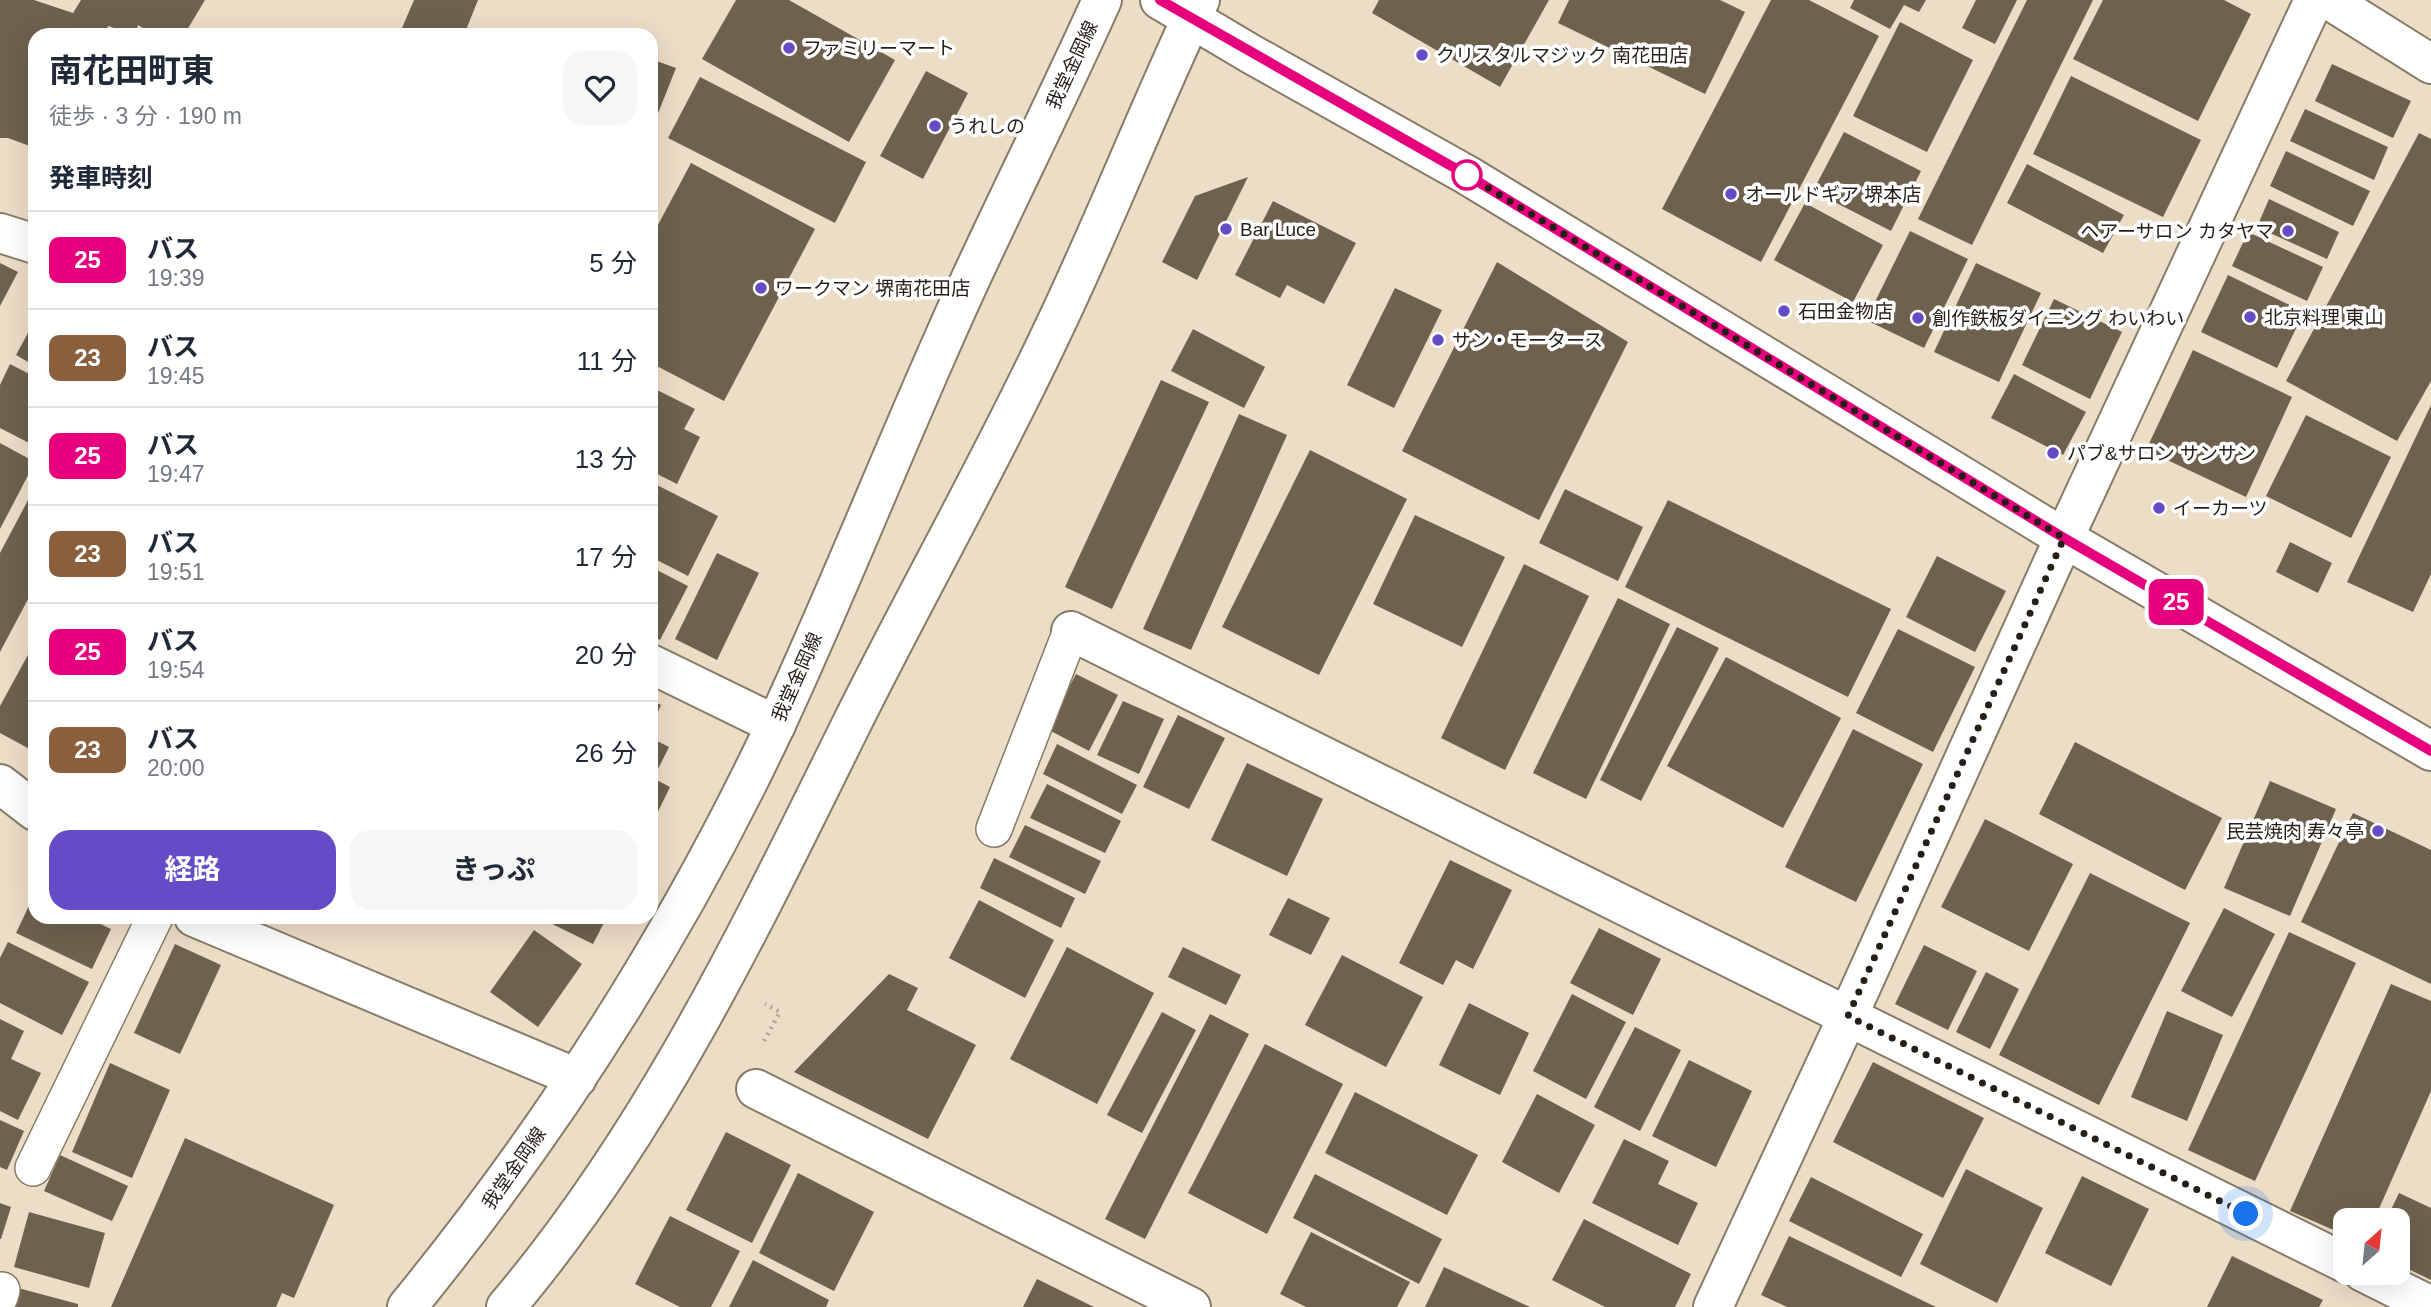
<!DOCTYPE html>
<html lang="ja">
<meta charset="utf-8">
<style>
body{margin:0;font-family:Helvetica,"Noto Sans JP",sans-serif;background:#f6f6f7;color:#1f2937;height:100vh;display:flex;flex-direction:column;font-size:26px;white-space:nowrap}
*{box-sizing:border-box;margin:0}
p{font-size:23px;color:#747a83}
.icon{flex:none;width:38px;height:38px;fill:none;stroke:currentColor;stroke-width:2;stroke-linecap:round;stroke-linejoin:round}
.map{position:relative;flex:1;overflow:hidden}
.sheet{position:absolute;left:28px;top:28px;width:630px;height:896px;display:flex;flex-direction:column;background:#fff;border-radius:21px;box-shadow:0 7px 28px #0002}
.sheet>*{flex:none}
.badge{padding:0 14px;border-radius:10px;font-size:24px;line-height:46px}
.needle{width:46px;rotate:27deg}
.controls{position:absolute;left:2333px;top:1208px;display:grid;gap:14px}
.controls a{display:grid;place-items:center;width:77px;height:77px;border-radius:14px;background:#fff;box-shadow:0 7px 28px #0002;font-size:35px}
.you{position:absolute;width:35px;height:35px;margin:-18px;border:5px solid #fff;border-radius:50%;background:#1a73e8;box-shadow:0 0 0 10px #1a73e833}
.map>.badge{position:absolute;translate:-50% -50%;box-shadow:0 0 0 4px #fff}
h2{padding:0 21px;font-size:26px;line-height:63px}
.round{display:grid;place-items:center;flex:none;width:74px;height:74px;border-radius:21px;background:#f6f6f7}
.head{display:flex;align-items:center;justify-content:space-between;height:119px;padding:0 21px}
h1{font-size:33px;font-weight:700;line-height:52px}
.primary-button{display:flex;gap:14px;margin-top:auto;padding:14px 21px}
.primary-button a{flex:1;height:80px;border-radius:21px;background:#634cc5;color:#fff;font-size:28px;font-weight:700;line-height:80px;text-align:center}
.primary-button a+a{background:#f6f6f7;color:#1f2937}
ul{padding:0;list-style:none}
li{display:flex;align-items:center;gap:21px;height:98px;padding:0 21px;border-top:2px solid #e0e1e3}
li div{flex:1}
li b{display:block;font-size:26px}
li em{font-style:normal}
li .badge{min-width:77px;font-weight:700;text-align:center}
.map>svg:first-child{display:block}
.building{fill:#6e614e}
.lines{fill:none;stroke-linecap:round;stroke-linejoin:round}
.lane-casing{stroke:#887b67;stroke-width:38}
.street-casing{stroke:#887b67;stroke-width:42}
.secondary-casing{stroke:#887b67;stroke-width:42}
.primary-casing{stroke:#887b67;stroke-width:42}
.path{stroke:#afa291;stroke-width:4.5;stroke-dasharray:2 5;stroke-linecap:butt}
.lane{stroke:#fff;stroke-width:35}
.street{stroke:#fff;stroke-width:38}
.secondary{stroke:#fff;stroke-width:38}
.primary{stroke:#fff;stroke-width:38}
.line-casing{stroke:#fff;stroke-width:16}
.line{stroke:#e6007e;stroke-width:10}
.walk{stroke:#251f17;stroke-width:7;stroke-dasharray:0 12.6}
.poi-dot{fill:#634cc5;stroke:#fff;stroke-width:2.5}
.stop-dot{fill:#fff;stroke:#e6007e;stroke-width:3.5}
.labels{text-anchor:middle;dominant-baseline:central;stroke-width:7;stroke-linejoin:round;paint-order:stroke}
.poi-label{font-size:19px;fill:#251f17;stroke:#fff;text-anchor:start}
.street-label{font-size:19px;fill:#251f17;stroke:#fff}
</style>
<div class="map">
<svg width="2431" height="1307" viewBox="0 0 2431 1307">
<rect width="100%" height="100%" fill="#ecddc7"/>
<g class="building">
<polygon points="0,0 34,0 73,13 81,0 205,0 184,35 175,35 165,29 161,35 154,35 138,25 135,35 108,26 104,35 35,35 35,148 8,138 0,138"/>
<polygon points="414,0 478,0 464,35 399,35"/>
<polygon points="736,0 789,0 895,60 849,142 702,59"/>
<polygon points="1379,0 1549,0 1500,87 1372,13"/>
<polygon points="1569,0 1720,0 1745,12 1705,94 1558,23"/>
<polygon points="1771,0 1809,0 1879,36 1761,262 1662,209"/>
<polygon points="1854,0 1926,0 1919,12 1904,5 1890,29 1850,8"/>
<polygon points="1976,0 2017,0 1995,44 1962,28"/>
<polygon points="2027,0 2093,0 1972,245 1918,219"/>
<polygon points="2103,0 2224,0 2251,14 2198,121 2073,59"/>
<polygon points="1900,22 1973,60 1927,152 1853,116"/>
<polygon points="651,59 676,68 651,131"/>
<polygon points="2332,64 2411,101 2393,138 2315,101"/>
<polygon points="926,71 968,93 923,179 880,156"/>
<polygon points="2071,76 2201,140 2163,217 2033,154"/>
<polygon points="700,77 866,162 835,223 668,138"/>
<polygon points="2305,109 2388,147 2374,180 2290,141"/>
<polygon points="1844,132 1921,171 1891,231 1813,191"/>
<polygon points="2419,133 2431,139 2431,381 2397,441 2286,381"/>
<polygon points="2286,151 2370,191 2353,226 2270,186"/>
<polygon points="691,163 815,229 724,401 651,363 651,238"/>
<polygon points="2027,164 2124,215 2103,253 2007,203"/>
<polygon points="1248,177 1197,280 1162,262 1195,196"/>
<polygon points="2269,199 2339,232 2327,259 2257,227"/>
<polygon points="1273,201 1356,243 1324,304 1287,285 1280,298 1235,275"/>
<polygon points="1805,203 1883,245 1853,302 1774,260"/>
<polygon points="1910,231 1968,259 1924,348 1866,320"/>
<polygon points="2248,232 2323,267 2307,301 2232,266"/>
<polygon points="1497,262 1628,342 1539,520 1402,451"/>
<polygon points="0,263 18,272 0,306"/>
<polygon points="1976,263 2041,293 1999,382 1934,352"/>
<polygon points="2228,275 2304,312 2277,368 2201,332"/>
<polygon points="1395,288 1442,310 1394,408 1347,385"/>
<polygon points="2054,299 2122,332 2090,399 2022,365"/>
<polygon points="35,320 35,366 16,355"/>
<polygon points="1193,329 1265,367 1244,408 1171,371"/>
<polygon points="2193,350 2292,397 2246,497 2146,450"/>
<polygon points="10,364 35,377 35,446 0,428 0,385"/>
<polygon points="2014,374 2086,412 2063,455 1991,418"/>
<polygon points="1161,380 1209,402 1112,609 1065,587"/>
<polygon points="651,387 695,409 684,429 700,437 677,484 651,471 653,448 651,447"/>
<polygon points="2431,405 2431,574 2413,612 2347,582"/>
<polygon points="1239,414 1287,435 1191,650 1143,629"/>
<polygon points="2306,415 2391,457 2351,538 2266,496"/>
<polygon points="0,443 35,462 0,529"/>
<polygon points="1310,450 1407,499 1319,675 1222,627"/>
<polygon points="651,482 718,516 688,576 651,557"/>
<polygon points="35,487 35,586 0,652 0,553"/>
<polygon points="1565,489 1643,527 1618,581 1539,543"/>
<polygon points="1668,500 1891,609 1848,697 1625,587"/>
<polygon points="1415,515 1505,557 1462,647 1373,604"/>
<polygon points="2290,542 2332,563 2318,593 2276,572"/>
<polygon points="717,553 759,573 717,660 675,639"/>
<polygon points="1937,556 2006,591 1975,652 1906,617"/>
<polygon points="1524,564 1589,596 1505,770 1441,738"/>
<polygon points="651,567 688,586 660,640 651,635"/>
<polygon points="1618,598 1670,624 1586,799 1533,773"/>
<polygon points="1677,627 1719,648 1641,801 1600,780"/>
<polygon points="1898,629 1975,667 1933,752 1856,713"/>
<polygon points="35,642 35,752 0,733 0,706"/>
<polygon points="1726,657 1841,718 1783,828 1667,766"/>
<polygon points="1076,674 1118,695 1089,751 1047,729"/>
<polygon points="651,700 661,705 651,727"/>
<polygon points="1123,701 1164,719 1139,774 1097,755"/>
<polygon points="1178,715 1225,738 1189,809 1143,787"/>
<polygon points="1853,729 1923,764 1856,902 1785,867"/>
<polygon points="651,738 669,747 657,771 651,768"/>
<polygon points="2075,742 2222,818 2185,890 2039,814"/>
<polygon points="1057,744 1137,785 1122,814 1043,774"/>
<polygon points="1247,763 1323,799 1287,876 1211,840"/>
<polygon points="651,777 670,787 651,826"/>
<polygon points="2270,781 2336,809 2290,916 2224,888"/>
<polygon points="1047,784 1121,821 1105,853 1030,818"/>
<polygon points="2353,813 2431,850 2431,984 2301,922"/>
<polygon points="1985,819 2073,864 2029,951 1941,907"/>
<polygon points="1025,825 1101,861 1085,894 1009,857"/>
<polygon points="994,858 1075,898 1061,928 980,888"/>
<polygon points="1450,860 1512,890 1473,969 1456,960 1443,985 1399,963"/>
<polygon points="2090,873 2190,923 2099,1105 1999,1055"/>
<polygon points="35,893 35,917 94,917 92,920 111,929 92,969 16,933"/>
<polygon points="1288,898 1330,918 1311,955 1269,935"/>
<polygon points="979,900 1054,940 1025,998 949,958"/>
<polygon points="2224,908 2275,934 2232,1017 2181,991"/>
<polygon points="545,917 607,917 593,944 544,920"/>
<polygon points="1599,928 1661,959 1633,1015 1570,983"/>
<polygon points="534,930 582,964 538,1027 490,992"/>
<polygon points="2289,932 2356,963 2255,1181 2188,1150"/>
<polygon points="8,942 89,982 62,1035 0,1003 0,958"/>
<polygon points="175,944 221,965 180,1054 134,1033"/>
<polygon points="1924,945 1977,971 1948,1030 1895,1004"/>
<polygon points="1067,947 1154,993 1097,1104 1010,1059"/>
<polygon points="1183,947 1241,975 1226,1005 1168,977"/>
<polygon points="1342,955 1423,997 1386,1067 1305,1025"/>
<polygon points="1986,972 2019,989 1990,1049 1956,1032"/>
<polygon points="889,974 918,988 907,1010 976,1045 928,1139 794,1072"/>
<polygon points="2391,984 2431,1001 2431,1091 2374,1220 2345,1220 2345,1235 2290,1211"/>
<polygon points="1572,994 1626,1022 1586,1099 1533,1071"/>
<polygon points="1469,1003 1529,1033 1500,1095 1439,1065"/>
<polygon points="2167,1011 2223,1035 2187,1121 2131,1097"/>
<polygon points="1162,1012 1196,1030 1142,1133 1107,1115"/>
<polygon points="1210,1014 1249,1034 1145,1239 1105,1219"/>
<polygon points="0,1019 24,1031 11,1059 41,1073 18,1120 0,1111"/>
<polygon points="1635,1027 1681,1050 1640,1131 1594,1107"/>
<polygon points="1265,1044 1343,1084 1267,1234 1188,1193"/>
<polygon points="1689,1060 1752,1091 1716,1167 1652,1136"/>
<polygon points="1873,1062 1984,1118 1943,1198 1833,1142"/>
<polygon points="110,1063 170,1090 132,1178 72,1152"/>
<polygon points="1355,1092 1478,1155 1447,1215 1325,1153"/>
<polygon points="1537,1094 1595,1125 1559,1193 1502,1162"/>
<polygon points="0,1120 24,1131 7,1170 0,1167"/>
<polygon points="726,1132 791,1165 752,1243 686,1210"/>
<polygon points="185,1138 334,1205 294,1298 282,1293 276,1307 111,1307"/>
<polygon points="1624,1139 1669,1161 1658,1184 1698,1203 1678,1245 1592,1203"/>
<polygon points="60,1155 128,1186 112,1221 44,1191"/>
<polygon points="1966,1169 2043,1208 1997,1303 1920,1264"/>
<polygon points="798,1173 874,1212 834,1291 759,1253"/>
<polygon points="1315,1174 1442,1239 1419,1284 1293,1218"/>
<polygon points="2082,1176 2149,1209 2111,1286 2045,1253"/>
<polygon points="1811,1177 1923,1234 1901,1277 1789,1221"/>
<polygon points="2399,1193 2431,1208 2431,1280 2398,1264 2398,1220 2386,1220"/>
<polygon points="0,1203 11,1207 1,1239 0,1239"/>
<polygon points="29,1212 105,1233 89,1288 14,1267"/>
<polygon points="670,1216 740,1251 711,1307 680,1307 635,1284"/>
<polygon points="1584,1219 1691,1274 1675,1307 1605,1307 1552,1280"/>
<polygon points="1311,1232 1410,1282 1397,1307 1306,1307 1280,1294"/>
<polygon points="1789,1236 1936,1307 1787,1307 1761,1295"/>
<polygon points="2232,1256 2323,1300 2319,1307 2207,1307"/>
<polygon points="753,1260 829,1300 826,1307 729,1307"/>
<polygon points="1444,1267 1530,1307 1425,1307"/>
<polygon points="1037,1279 1094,1307 1023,1307"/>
<polygon points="18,1288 78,1304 78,1307 13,1307"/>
</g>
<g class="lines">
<defs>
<g id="lane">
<polyline points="994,829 1071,631"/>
<polyline points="33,1168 155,917"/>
<polyline points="0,1297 2,1290"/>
</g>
<g id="street">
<polyline points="2329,0 2431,64"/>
<polyline points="0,233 35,244"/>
<polyline points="1071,631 2345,1263"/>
<polyline points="651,664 776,725"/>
<polyline points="0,784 35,811"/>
<polyline points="194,917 577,1078"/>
<polyline points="756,1089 1191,1307"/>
<polyline points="2363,1272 2431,1306"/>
<polyline points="1713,1307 1848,1016 2064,538 2314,0"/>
</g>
<g id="secondary">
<path d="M 407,1307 C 553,1128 679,931 777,722 C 843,580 900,433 965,291 C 1010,193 1058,98 1102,0"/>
<path d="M 506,1307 C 653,1134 751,927 851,725 C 916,594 989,466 1051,334 C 1104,224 1148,110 1200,0"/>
</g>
<polyline id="primary" points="1160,0 1251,54 1467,175 2064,538 2431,751"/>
</defs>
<use href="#lane" class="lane-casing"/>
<use href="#street" class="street-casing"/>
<use href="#secondary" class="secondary-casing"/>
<use href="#primary" class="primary-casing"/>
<polyline class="path" points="764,1041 780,1012 765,1004"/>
<use href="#lane" class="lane"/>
<use href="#street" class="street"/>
<use href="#secondary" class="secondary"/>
<use href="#primary" class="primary"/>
</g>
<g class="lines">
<defs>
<polyline id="line" points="1160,0 1467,175 2064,538 2431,751"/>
</defs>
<use href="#line" class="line-casing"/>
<use href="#line" class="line"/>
<polyline class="walk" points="1467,175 2064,538 1848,1016 2246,1214"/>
</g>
<g class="poi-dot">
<circle cx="789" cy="48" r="7"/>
<circle cx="1422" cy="55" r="7"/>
<circle cx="935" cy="126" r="7"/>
<circle cx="1731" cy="194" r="7"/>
<circle cx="1226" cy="229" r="7"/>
<circle cx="2288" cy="231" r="7"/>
<circle cx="761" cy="288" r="7"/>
<circle cx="1784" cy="311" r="7"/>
<circle cx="2250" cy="317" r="7"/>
<circle cx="1918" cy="318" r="7"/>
<circle cx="1438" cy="340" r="7"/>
<circle cx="2053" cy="453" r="7"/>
<circle cx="2159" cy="508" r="7"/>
<circle cx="2378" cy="831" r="7"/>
</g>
<circle class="stop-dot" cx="1467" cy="175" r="14"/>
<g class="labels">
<g class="poi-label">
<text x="803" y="48">ファミリーマート</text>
<text x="1436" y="55">クリスタルマジック 南花田店</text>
<text x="949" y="126">うれしの</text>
<text x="1745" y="194">オールドギア 堺本店</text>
<text x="1240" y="229">Bar Luce</text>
<text x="2274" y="231" text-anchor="end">ヘアーサロン カタヤマ</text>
<text x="775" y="288">ワークマン 堺南花田店</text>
<text x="1798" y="311">石田金物店</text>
<text x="2264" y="317">北京料理 東山</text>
<text x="1932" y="318">創作鉄板ダイニング わいわい</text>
<text x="1452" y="340">サン・モータース</text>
<text x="2067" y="453">パブ&amp;サロン サンサン</text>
<text x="2173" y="508">イーカーツ</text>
<text x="2364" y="831" text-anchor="end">民芸焼肉 寿々亭</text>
</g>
<g class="street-label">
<text transform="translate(1072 65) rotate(-65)">我堂金岡線</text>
<text transform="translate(797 677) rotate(-66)">我堂金岡線</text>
<text transform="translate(514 1168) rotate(-55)">我堂金岡線</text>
</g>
</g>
</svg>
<div class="controls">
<a><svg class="needle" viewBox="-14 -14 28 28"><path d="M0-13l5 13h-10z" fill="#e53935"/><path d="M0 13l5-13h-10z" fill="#747a83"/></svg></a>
</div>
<div class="you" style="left:2246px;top:1214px"></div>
<b class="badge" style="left:2176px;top:602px;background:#e6007e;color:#fff">25</b>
<section class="sheet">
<div class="head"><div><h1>南花田町東</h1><p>徒歩 · 3 分 · 190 m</p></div><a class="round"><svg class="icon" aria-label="heart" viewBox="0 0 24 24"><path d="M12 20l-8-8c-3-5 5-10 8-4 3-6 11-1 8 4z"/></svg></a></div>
<h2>発車時刻</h2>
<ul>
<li><span class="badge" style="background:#e6007e;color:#fff">25</span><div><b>バス</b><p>19:39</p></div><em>5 分</em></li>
<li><span class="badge" style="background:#8b5e3c;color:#fff">23</span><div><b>バス</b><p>19:45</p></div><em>11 分</em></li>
<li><span class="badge" style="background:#e6007e;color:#fff">25</span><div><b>バス</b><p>19:47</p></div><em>13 分</em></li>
<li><span class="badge" style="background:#8b5e3c;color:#fff">23</span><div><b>バス</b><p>19:51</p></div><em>17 分</em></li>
<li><span class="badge" style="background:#e6007e;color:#fff">25</span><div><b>バス</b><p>19:54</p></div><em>20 分</em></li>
<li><span class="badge" style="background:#8b5e3c;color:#fff">23</span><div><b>バス</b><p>20:00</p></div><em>26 分</em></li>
</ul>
<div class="primary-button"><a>経路</a><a>きっぷ</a></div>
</section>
</div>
